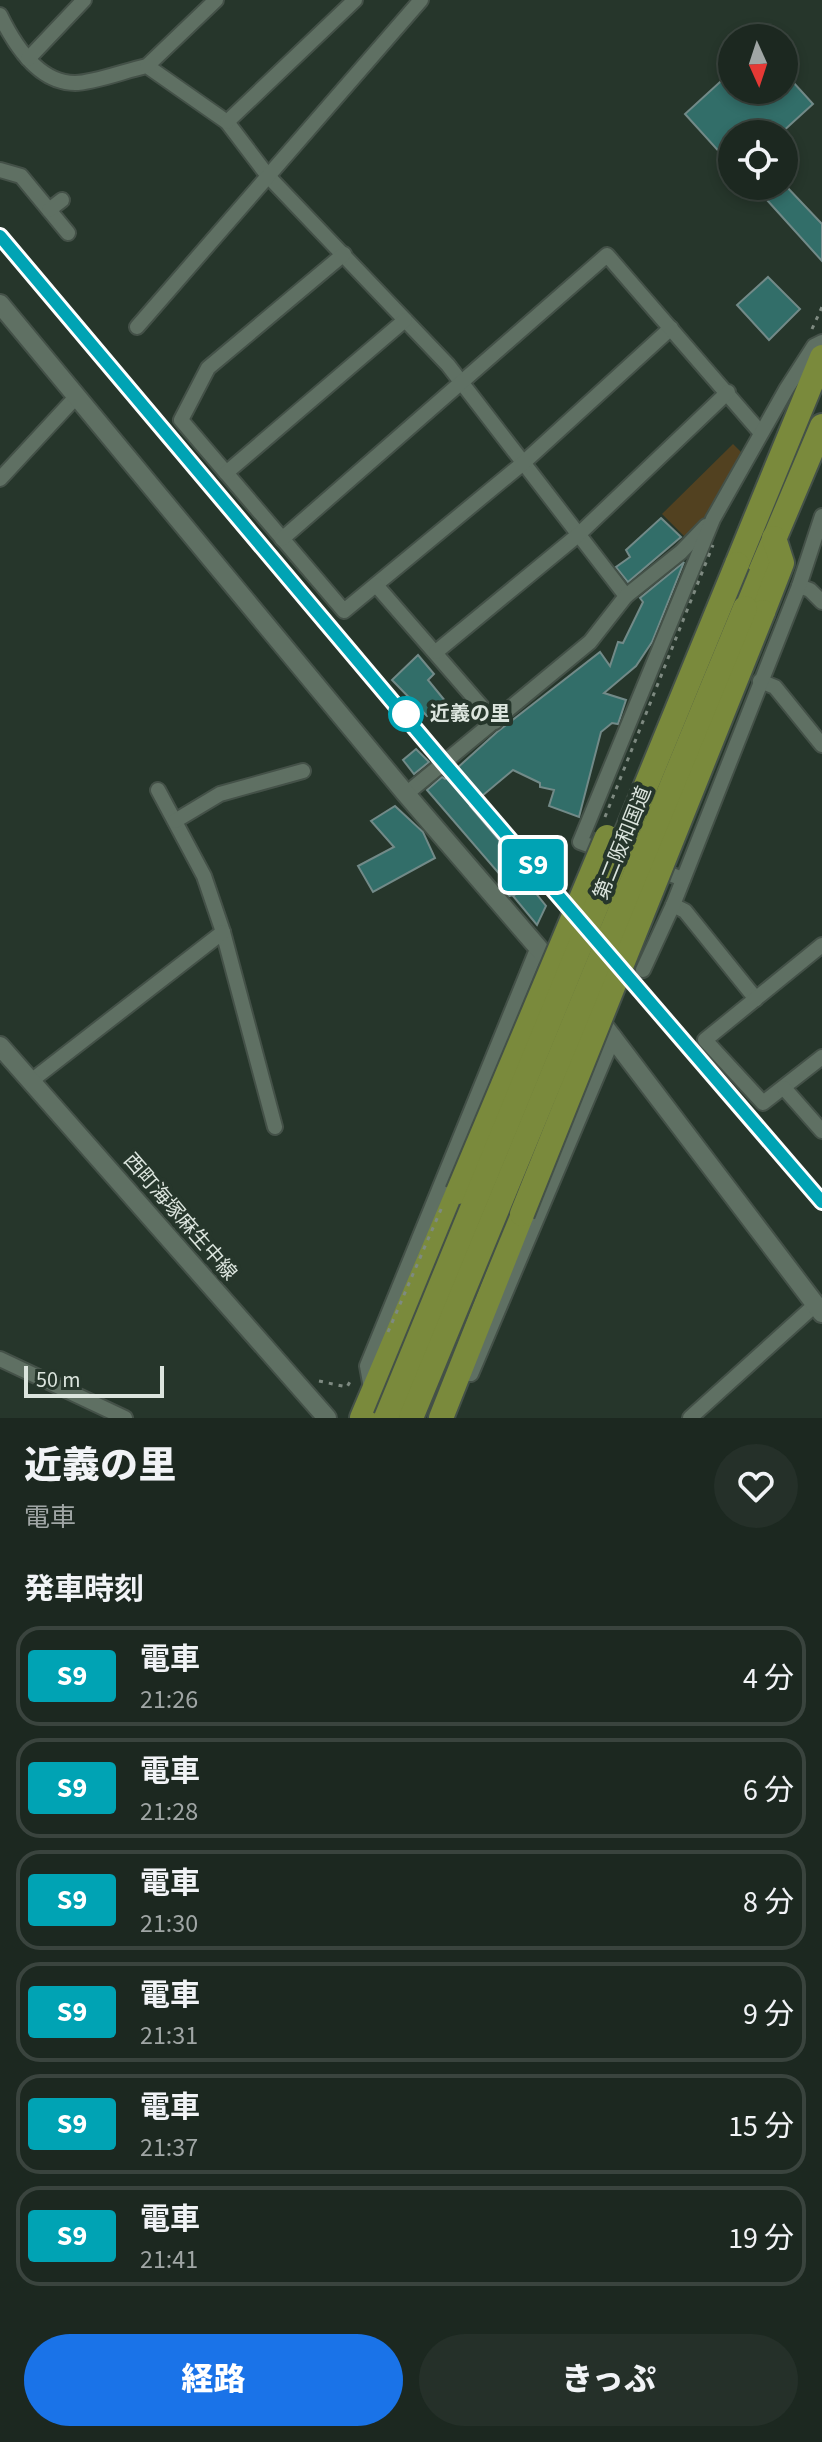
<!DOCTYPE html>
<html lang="ja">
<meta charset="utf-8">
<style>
body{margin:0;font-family:"Source Sans 3","Noto Sans JP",sans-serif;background:#253029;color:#f1f3f6;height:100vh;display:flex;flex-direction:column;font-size:30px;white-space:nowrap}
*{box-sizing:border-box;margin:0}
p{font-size:26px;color:#a0a6a5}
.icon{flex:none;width:44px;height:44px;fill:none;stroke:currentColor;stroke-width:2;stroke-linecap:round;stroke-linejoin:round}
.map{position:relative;height:1418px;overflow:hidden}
.details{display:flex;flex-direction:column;background:#1c2820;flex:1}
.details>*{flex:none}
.badge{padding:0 16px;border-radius:6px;font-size:28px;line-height:52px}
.needle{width:52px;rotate:177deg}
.tools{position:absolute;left:718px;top:24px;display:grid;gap:16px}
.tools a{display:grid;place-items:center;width:80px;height:80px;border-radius:50%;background:#1c2820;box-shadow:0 4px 12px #0003,0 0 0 2px #3a443e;font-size:40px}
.scale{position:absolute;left:24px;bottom:20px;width:140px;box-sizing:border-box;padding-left:8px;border:4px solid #dce5de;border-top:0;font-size:22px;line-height:28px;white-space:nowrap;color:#dce5de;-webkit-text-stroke:6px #26362b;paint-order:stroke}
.map>.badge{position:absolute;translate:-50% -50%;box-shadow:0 0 0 4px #fff}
h2{padding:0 24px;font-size:30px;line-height:72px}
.round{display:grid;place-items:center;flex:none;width:84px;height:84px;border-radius:42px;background:#253029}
.summary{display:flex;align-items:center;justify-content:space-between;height:136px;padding:0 24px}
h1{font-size:38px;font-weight:800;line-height:60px}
.action{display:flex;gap:16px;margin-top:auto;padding:16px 24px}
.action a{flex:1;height:92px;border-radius:48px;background:#1a73e8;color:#fff;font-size:32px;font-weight:800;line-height:92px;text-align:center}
.action a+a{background:#253029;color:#f1f3f6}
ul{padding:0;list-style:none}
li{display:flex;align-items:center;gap:24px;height:100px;margin:0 16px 12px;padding:0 8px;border:4px solid #3a443e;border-radius:24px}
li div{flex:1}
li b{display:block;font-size:30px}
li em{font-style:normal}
li .badge{min-width:88px;font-weight:700;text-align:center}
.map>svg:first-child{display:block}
.green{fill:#524120}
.building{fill:#326e69;stroke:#728a88;stroke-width:2}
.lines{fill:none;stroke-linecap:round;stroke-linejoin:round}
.minor-casing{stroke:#445148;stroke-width:18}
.tertiary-casing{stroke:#445148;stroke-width:22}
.trunk-casing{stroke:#445148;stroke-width:28}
.path{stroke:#7e8a81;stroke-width:3;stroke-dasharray:4 6;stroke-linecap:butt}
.minor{stroke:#5f7063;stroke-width:14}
.tertiary{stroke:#5f7063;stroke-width:18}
.trunk{stroke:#7a8a3c;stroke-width:24}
.rail{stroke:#808d84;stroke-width:6;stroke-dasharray:16 8;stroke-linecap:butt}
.trunk-bridge-casing{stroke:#445148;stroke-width:28;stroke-linecap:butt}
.path-bridge{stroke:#7e8a81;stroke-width:3;stroke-dasharray:4 6;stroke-linecap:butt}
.trunk-bridge{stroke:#7a8a3c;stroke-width:24}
.line-casing{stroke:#fff;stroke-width:18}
.line{stroke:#00a3b4;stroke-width:12}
.stop-dot{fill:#fff;stroke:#00a3b4;stroke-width:4}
.labels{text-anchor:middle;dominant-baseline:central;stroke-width:8;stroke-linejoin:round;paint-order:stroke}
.stop-label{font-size:20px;font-weight:bold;fill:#dce5de;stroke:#26362b;text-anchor:start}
.street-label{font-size:20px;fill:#dce5de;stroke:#26362b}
</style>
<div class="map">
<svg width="822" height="1418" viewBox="0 0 822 1418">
<rect width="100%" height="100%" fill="#26362b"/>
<polygon class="green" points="733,444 744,455 712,518 689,541 662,514"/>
<g class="building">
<polygon points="732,71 732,90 784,90 784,72 813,104 780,134 732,134 732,166 685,114"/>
<polygon points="785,185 822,224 822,261 767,200"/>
<polygon points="768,277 800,309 769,340 737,305"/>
<polygon points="661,518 681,537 628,582 616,567 630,557 626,550"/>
<polygon points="684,562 652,642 636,666 604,693 626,700 618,724 612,723 601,732 579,817 549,806 554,790 540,787 540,783 513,770 470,806 526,872 557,844 566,860 555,870 557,874 530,886 546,906 537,925 513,896 516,894 509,896 504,890 509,885 427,790 442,777 445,779 497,732 600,652 610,666 618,642 623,643 643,602 640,598"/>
<polygon points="418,655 434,674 428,680 446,702 429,718 392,680"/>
<polygon points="416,749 429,762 414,774 403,760"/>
<polygon points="395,806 423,832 435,858 373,892 358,866 394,847 371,821"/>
</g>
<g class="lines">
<defs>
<g id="minor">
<path d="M 0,15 C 14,44 38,83 75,83 C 94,83 127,70 147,66 L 227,122 L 268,176 L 448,365 L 626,596"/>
<polyline points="28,59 84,0"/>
<polyline points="147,66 216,0"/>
<polyline points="227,122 355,0"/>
<polyline points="0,170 21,176 68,233"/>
<polyline points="49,210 62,200"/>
<polyline points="344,254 208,368 181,420 344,611 522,464 671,328"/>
<polyline points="137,327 421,0"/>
<polyline points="226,473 405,320"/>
<polyline points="0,479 75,398"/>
<polyline points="282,539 607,255 761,433"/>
<polyline points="376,585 495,722"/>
<polyline points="799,586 810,590 822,602"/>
<polyline points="436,652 578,535 728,392"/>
<polyline points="760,681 775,687 822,745"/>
<polyline points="158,790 204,876 223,932 275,1127"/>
<polyline points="406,794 590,642 626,596 681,552 706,526"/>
<polyline points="175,821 220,794 303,771"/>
<polyline points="607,852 580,842 713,519 787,388 814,346 822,342"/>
<polyline points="653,868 683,879"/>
<polyline points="673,905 685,911 756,999"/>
<polyline points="822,945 705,1040 763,1103 822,1057"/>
<polyline points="643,970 673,905 799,586 822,516"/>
<polyline points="31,1081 223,932"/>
<polyline points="784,1088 822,1131"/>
<polyline points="0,1359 125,1418"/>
<polyline points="471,1374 614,1036"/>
<polyline points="371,1388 367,1366 538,947"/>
<polyline points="690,1418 815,1305"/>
</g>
<g id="tertiary">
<polyline points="0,304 406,794 559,972"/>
<polyline points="594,1013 822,1313"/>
<polyline points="0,1046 327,1418"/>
</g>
<g id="trunk">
<polyline points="737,564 822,357"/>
<polyline points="745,608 822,426"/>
<polyline points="763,612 782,563 774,538"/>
<polyline points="362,1418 458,1192"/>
<polyline points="441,1418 522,1214"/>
</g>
</defs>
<use href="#minor" class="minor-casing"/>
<use href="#tertiary" class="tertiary-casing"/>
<use href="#trunk" class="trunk-casing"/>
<g class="path">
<polyline points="812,329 822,307"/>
<polyline points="319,1381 347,1387 351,1380"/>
</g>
<use href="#minor" class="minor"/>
<use href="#tertiary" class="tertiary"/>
<use href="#trunk" class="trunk"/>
<polyline class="rail" points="0,236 445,764 822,1202"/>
<defs>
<g id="trunk-bridge">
<polyline points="458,1192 607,837"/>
<polyline points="522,1214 763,612"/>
<polyline points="386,1418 737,564"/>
<polyline points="411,1418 745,608"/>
</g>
</defs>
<use href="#trunk-bridge" class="trunk-bridge-casing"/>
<g class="path-bridge">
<polyline points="605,817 713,545"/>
<polyline points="388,1332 442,1207"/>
</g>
<use href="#trunk-bridge" class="trunk-bridge"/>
</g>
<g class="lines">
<defs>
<polyline id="line" points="0,236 445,764 822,1202"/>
</defs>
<use href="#line" class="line-casing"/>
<use href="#line" class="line"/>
</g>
<circle class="stop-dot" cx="406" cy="714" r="16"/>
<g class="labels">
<g class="stop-label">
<text x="430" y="714">近義の里</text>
</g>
<g class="street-label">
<text transform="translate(623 843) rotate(-68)">第二阪和国道</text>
<text transform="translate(180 1217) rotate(49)">西町海塚麻生中線</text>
</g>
</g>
</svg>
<div class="tools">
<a><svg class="needle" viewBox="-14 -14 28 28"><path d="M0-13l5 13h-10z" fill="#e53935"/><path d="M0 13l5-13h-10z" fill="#a0a6a5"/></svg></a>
<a><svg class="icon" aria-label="locate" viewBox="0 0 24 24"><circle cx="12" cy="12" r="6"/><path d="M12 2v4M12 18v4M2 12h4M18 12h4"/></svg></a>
</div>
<div class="scale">50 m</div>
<b class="badge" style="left:533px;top:865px;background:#00a3b4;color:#fff">S9</b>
</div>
<section class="details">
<div class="summary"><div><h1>近義の里</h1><p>電車</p></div><a class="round"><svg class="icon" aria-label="heart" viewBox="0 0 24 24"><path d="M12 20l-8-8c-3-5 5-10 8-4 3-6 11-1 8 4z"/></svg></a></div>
<h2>発車時刻</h2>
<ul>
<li><span class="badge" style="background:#00a3b4;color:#fff">S9</span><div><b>電車</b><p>21:26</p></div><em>4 分</em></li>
<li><span class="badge" style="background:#00a3b4;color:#fff">S9</span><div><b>電車</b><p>21:28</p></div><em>6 分</em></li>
<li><span class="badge" style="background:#00a3b4;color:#fff">S9</span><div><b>電車</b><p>21:30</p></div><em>8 分</em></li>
<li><span class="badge" style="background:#00a3b4;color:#fff">S9</span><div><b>電車</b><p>21:31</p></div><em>9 分</em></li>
<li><span class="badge" style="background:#00a3b4;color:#fff">S9</span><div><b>電車</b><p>21:37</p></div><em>15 分</em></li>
<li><span class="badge" style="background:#00a3b4;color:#fff">S9</span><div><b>電車</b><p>21:41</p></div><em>19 分</em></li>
</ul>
<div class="action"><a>経路</a><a>きっぷ</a></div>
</section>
